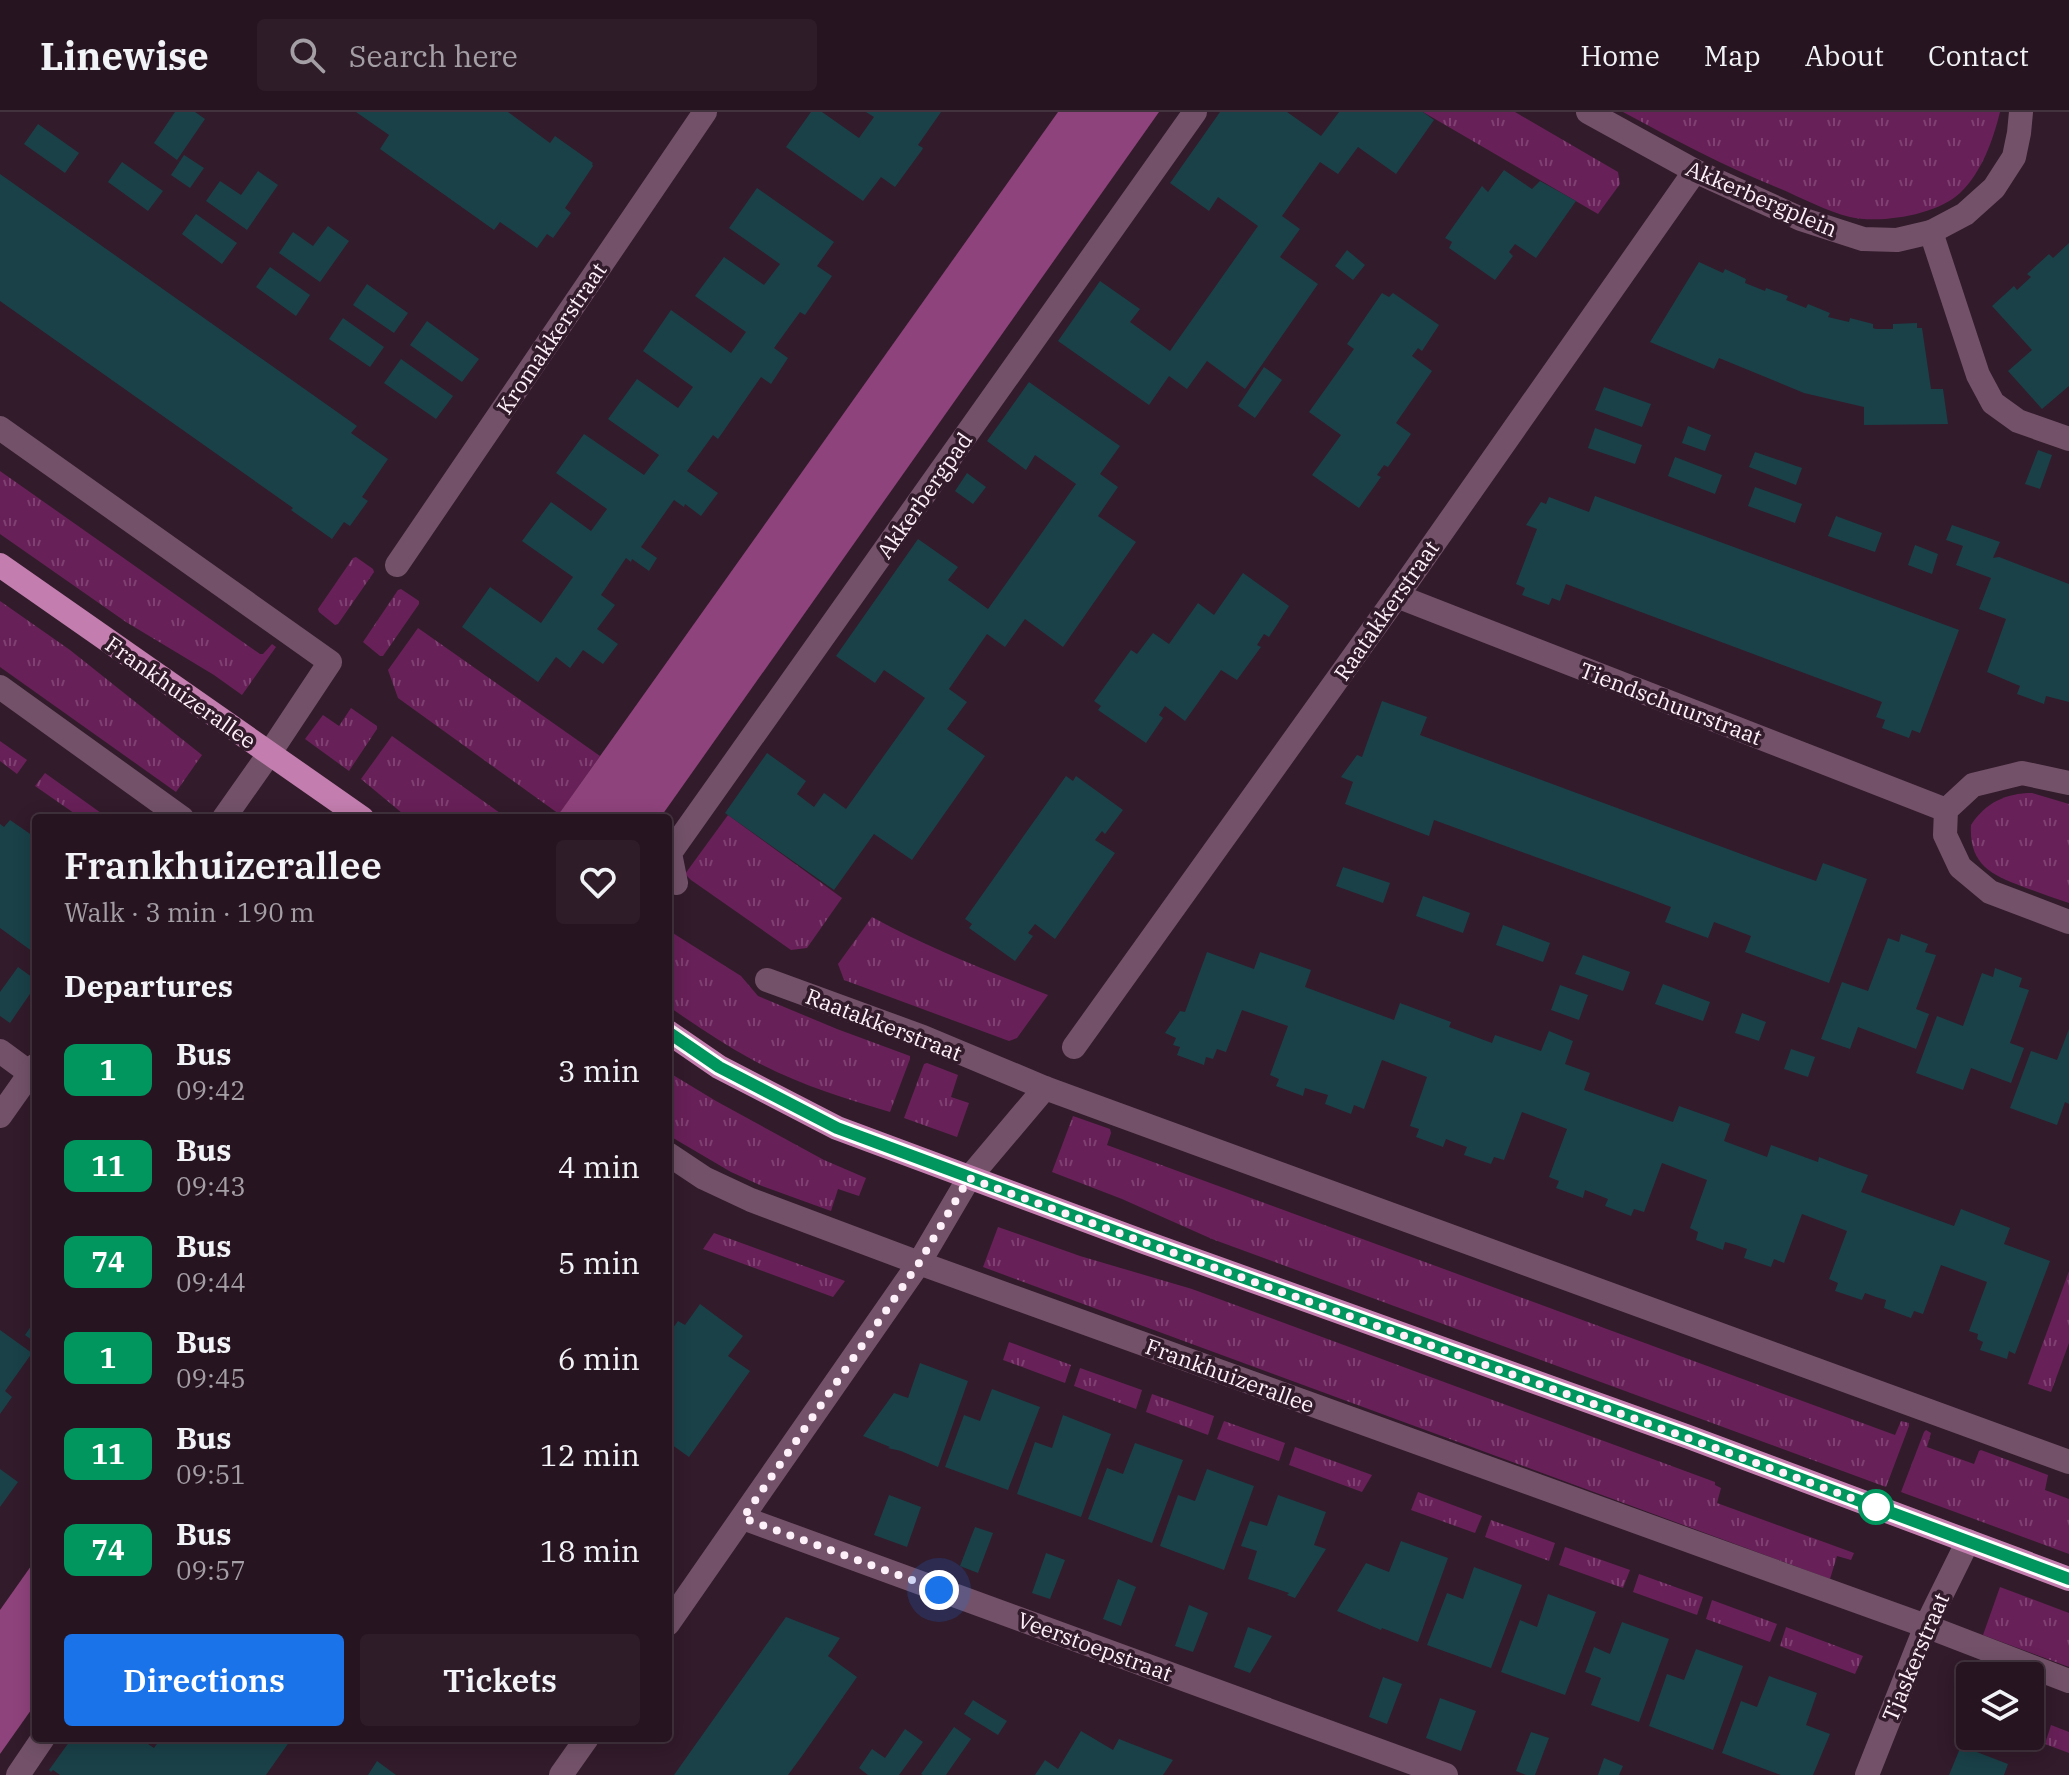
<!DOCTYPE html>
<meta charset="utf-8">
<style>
body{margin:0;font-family:"IBM Plex Serif",serif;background:#2e1d29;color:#f1f3f6;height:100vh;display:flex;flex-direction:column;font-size:30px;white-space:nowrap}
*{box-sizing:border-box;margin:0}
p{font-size:26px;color:#a49ea5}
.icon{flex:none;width:44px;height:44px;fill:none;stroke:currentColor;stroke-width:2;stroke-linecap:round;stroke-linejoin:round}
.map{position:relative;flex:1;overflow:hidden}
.sheet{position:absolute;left:32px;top:702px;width:640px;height:928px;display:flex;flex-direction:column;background:#261420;border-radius:8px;box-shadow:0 4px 20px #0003,0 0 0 2px #42333e}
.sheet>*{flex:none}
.badge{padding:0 16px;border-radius:12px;font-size:28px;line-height:52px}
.controls{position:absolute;left:1956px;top:1550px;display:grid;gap:16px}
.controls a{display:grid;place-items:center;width:88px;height:88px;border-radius:8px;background:#261420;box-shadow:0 4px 20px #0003,0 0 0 2px #42333e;font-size:40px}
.you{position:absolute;width:40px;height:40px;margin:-20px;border:6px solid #fff;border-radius:50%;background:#1a73e8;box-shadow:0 0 0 12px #1a73e833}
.map>.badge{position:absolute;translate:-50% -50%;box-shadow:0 0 0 4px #fff}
h2{padding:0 32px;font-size:30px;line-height:72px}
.round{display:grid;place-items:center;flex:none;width:84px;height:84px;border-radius:8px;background:#2e1d29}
.headline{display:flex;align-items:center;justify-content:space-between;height:136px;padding:0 32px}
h1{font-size:38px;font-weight:600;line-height:60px}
.primary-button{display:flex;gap:16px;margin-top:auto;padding:16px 32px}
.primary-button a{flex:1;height:92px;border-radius:8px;background:#1a73e8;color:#fff;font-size:32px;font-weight:600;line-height:92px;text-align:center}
.primary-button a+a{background:#2e1d29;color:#f1f3f6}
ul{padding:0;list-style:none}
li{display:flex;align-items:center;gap:24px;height:96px;padding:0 32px}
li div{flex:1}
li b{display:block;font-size:30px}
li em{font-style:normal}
li .badge{min-width:88px;font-weight:700;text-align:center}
header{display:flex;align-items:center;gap:48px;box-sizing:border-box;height:112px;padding:0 40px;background:#261420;border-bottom:2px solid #42333e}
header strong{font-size:38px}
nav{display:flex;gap:44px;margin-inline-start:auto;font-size:28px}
.search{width:560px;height:72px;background:#2e1d29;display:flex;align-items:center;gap:20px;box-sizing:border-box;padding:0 28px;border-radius:8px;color:#a49ea5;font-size:30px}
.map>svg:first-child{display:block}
.grass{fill:url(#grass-tufts)}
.water{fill:#8f437c}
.building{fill:#1a4148}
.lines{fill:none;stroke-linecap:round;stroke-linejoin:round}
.minor{stroke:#735269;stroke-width:24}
.major{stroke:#c37eaf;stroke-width:24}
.line-casing{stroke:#fff;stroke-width:18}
.line{stroke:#00965e;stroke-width:12}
.walk{stroke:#fdf0f9;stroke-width:8;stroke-dasharray:0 14.4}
.stop-dot{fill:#fff;stroke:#00965e;stroke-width:4}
.labels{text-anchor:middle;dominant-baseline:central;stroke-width:7;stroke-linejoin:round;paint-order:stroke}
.street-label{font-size:22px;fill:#fdf0f9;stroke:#321b2b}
</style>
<header>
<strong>Linewise</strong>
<div class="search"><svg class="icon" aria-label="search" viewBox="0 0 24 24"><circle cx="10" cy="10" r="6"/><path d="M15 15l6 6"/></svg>Search here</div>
<nav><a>Home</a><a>Map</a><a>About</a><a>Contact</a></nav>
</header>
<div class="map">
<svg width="2069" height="1663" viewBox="0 0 2069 1663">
<defs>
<pattern id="grass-tufts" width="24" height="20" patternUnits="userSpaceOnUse" patternTransform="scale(2)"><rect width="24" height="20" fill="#682058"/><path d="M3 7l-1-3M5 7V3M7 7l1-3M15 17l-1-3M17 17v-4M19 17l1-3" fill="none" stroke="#7e4171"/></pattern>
</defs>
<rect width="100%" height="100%" fill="#321b2b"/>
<g class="grass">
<polygon points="1423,0 1515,0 1618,60 1620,72 1598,102"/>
<path d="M 1623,0 L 2000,0 C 1993,28 1982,60 1960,81 C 1937,103 1880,112 1850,105 C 1825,99 1800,85 1776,75 C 1724,54 1673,27 1623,0 Z"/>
<polygon points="0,359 260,542 263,542 272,532 276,535 242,583 214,563 126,510 0,422"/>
<polygon points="356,445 373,457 374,460 338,512 335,513 319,500 318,497 353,446"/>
<polygon points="401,477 419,489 419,492 383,544 380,544 363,530 398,478"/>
<polygon points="0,489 70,538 202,643 176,680 0,555"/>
<polygon points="418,516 600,644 559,702 398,586 388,558"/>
<polygon points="351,596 377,614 377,617 349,659 305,627 323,603 339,614"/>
<polygon points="392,624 507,706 408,706 361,667"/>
<polygon points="0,629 27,648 17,662 0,649"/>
<polygon points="45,661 108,706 81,706 35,674"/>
<path d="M 2032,681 L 2069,692 L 2069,791 C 2053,786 2037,780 2021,774 C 1989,762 1969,751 1971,713 C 1985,691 2006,681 2032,681 Z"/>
<polygon points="728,703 842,786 807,836 791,838 691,768 685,762"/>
<path d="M 872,805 C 929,836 988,859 1048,883 L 1017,926 L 1009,929 L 844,868 L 838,852 Z"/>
<path d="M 668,818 L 741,864 L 758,884 L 837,917 L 910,944 L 910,947 L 890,1000 C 842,986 795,971 751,947 C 722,931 695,913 668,894 Z"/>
<polygon points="927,951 958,963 951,985 969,991 957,1025 904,1006 924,952"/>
<polygon points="668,960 716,989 824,1048 866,1066 859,1084 838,1077 831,1099 762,1074 731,1060 668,1023"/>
<polygon points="1073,1004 1110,1017 1111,1021 1107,1033 1895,1323 1901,1309 1909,1311 1909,1314 1886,1375 1212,1127 1122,1087 1052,1060"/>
<polygon points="998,1115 1080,1144 1192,1177 1715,1370 1715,1373 1721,1376 1717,1391 1854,1441 1851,1448 1837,1444 1830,1467 983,1155"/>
<polygon points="714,1121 845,1169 833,1185 703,1137"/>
<polygon points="2069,1159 2069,1231 2051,1280 2028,1272"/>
<polygon points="1009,1230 1071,1253 1065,1271 1003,1248"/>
<polygon points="1080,1256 1142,1278 1136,1297 1074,1274"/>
<polygon points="1152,1282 1214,1304 1208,1323 1146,1300"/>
<polygon points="1224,1309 1285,1331 1279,1349 1217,1327"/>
<polygon points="1926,1318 1931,1321 1927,1335 1974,1352 1979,1339 1981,1338 2048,1363 2045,1378 2069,1387 2069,1442 1901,1380 1924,1320"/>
<polygon points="1295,1335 1372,1363 1362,1380 1289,1353"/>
<polygon points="1418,1380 1482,1404 1475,1421 1411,1398"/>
<polygon points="1491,1408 1555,1431 1549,1449 1485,1425"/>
<polygon points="1565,1435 1630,1458 1623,1476 1559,1453"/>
<polygon points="1639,1462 1703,1485 1697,1503 1633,1480"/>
<polygon points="2000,1475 2069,1501 2069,1555 1983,1523"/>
<polygon points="1712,1488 1777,1512 1770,1530 1706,1507"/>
<polygon points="1786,1515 1863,1544 1855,1562 1780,1534"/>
<polygon points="2051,1613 2069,1620 2069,1641 2045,1632"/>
</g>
<g class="water">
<polygon points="1058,0 1159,0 660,706 556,706"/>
<polygon points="36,1447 36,1591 0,1642 0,1498"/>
</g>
<g class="building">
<polygon points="175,0 195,0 205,7 177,48 154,31"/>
<polygon points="356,0 508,0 550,31 555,24 593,51 592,52 593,54 565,96 571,101 553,126 547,122 537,136 500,110 494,118 380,37 389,23"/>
<polygon points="811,0 822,0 859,26 874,5 866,0 941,0 918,33 923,36 922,38 895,75 881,65 863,89 786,35"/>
<polygon points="1220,0 1287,0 1321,24 1339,0 1423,0 1434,8 1396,62 1358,35 1338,62 1320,50 1282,104 1300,117 1280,145 1318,172 1245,277 1207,249 1187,277 1169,264 1149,293 1058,229 1100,169 1140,197 1130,210 1170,239 1258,114 1218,85 1209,99 1170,71"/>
<polygon points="38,12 79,41 65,61 24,32"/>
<polygon points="184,43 204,56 190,76 171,63"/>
<polygon points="122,50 163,79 148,99 108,70"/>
<polygon points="1504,58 1532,77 1540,69 1576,89 1536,146 1515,132 1509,140 1513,144 1495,168 1449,136 1452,130 1445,126 1482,74 1488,80"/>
<polygon points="258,59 278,73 247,118 206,89 220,69 241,83"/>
<polygon points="0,62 357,314 351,321 388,347 362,385 368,389 350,414 344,410 332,427 291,398 293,396 0,189"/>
<polygon points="757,76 834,130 817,154 832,164 805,203 800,200 774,236 788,246 771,272 761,265 718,327 713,323 687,359 718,381 701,404 685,392 684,395 674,388 641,435 657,446 649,459 632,447 631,450 626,446 601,483 615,493 597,517 618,532 603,552 583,538 570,556 556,545 538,570 462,515 490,475 541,511 573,465 522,429 551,390 591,419 607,397 556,361 584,322 644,363 659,343 608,307 637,267 678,296 693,275 643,239 671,198 731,241 746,220 695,184 724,145 764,173 780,152 729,116"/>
<polygon points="196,102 237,131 222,152 182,122"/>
<polygon points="328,114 349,129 320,170 279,141 293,120 313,134"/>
<polygon points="2069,131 2069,274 2042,297 2008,259 2032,238 1992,194 2014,174 2017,178 2031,165 2027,162 2049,142 2053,146"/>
<polygon points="1347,138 1365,153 1353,168 1335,154"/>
<polygon points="1699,150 1723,161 1725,157 1746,167 1745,171 1765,179 1766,176 1788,184 1786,188 1806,196 1808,192 1830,201 1828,205 1832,206 1849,210 1850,206 1873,212 1873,216 1876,217 1893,217 1893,212 1917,211 1917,216 1922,216 1931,277 1943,277 1948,312 1864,313 1864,295 1804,281 1719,246 1714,257 1650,230"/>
<polygon points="270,155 310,183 296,204 256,175"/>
<polygon points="367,172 408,201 394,221 353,193"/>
<polygon points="1382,181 1389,185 1393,181 1439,213 1422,239 1418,236 1412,244 1432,259 1396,311 1411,322 1388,355 1384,353 1377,363 1381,365 1359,396 1312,363 1341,323 1309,300 1354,237 1347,232"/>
<polygon points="343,206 384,235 370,255 329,227"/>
<polygon points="427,209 479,247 462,270 410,233"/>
<polygon points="401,247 453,284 436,307 384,271"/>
<polygon points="1264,255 1282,268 1255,306 1238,294"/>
<polygon points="1029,270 1120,334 1100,362 1118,375 1098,404 1136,430 1063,535 1025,507 1005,535 987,522 949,577 967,590 947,617 985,644 912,748 874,722 834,778 725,701 767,641 806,669 797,682 814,695 824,681 846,697 925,586 884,558 875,571 836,544 918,427 958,455 948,468 988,497 1032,435 1076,372 1035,343 1026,358 987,329"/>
<polygon points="1604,275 1651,292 1642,315 1595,298"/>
<polygon points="1688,314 1711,323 1705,339 1682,331"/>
<polygon points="1595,316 1642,333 1635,352 1588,336"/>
<polygon points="2038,338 2052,343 2040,377 2025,372"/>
<polygon points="1755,340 1802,356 1796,373 1749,355"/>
<polygon points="1675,345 1722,363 1715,382 1668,364"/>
<polygon points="967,361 986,375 973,392 955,379"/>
<polygon points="1755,375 1802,392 1795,411 1748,394"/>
<polygon points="1595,384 1959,518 1920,621 1912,618 1909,626 1882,616 1885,608 1876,605 1882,590 1566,472 1560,489 1552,486 1549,493 1522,483 1525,476 1516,472 1537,417 1526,413 1541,390 1546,392 1549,385 1589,400"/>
<polygon points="1836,404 1882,421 1875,440 1828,424"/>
<polygon points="1952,413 2000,430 1993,446 1999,445 2069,472 2069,590 2046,584 2044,592 2017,582 2020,574 1987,560 2006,507 1979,497 1991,466 1956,453 1963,434 1946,428"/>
<polygon points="1915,433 1938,442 1932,462 1908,453"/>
<polygon points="1243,461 1289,494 1269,525 1264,522 1257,533 1261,535 1237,568 1221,558 1185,609 1165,594 1159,603 1163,606 1146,631 1098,598 1101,594 1094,589 1131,538 1137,542 1153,521 1169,532 1198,491 1214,503"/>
<polygon points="1382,589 1427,605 1420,623 1779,756 1816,769 1823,751 1867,767 1829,871 1745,840 1751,824 1714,810 1708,826 1665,810 1671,795 1632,780 1434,708 1429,724 1345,692 1353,670 1341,665 1357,643 1362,645"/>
<polygon points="1066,664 1073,669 1076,664 1123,698 1105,722 1102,719 1095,728 1115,741 1055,827 1035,812 1028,821 1033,824 1015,849 969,816 972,812 965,807"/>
<polygon points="10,708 36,726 36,842 0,816 0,712 4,715"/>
<polygon points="1343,755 1390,771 1383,791 1336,774"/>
<polygon points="1423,784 1470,801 1463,821 1416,804"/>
<polygon points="1503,813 1550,831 1543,850 1496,833"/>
<polygon points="1901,822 1928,832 1925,840 1936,843 1916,897 1929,902 1916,937 1858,915 1850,937 1821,927 1842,870 1868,879 1888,826 1899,830"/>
<polygon points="1207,840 1254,857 1260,840 1311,858 1305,875 1394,908 1400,891 1451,910 1449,915 1492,931 1495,923 1541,939 1549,919 1573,929 1565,952 1590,961 1584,978 1673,1010 1679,994 1730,1012 1724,1029 1767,1045 1771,1033 1818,1050 1819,1045 1845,1055 1868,1063 1861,1080 1954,1114 1961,1097 2010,1116 2004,1132 2050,1149 2015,1242 2009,1239 2007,1247 1980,1238 1983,1230 1977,1227 1978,1222 1969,1219 1987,1170 1941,1153 1923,1202 1914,1199 1911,1206 1884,1196 1886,1188 1876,1185 1865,1181 1862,1188 1835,1179 1838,1171 1829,1167 1847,1119 1802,1102 1784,1151 1774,1147 1771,1155 1744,1146 1747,1137 1736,1133 1725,1130 1723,1138 1696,1128 1698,1120 1690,1116 1707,1068 1662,1051 1644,1100 1634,1097 1631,1104 1605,1094 1608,1087 1585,1078 1583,1086 1556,1076 1559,1069 1549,1065 1567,1017 1522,1000 1504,1048 1494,1045 1491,1052 1464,1043 1467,1035 1456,1031 1446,1027 1443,1035 1416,1025 1419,1017 1410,1014 1427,965 1382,948 1364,997 1354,993 1351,1002 1325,992 1328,983 1305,976 1303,984 1276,974 1279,967 1270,963 1288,914 1242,898 1226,940 1217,937 1213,947 1206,945 1204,953 1177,943 1180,935 1173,933 1176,926 1165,921 1180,899 1185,900"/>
<polygon points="1583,843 1630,860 1623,879 1575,862"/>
<polygon points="18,855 36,868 36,873 10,911 0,904 0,880"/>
<polygon points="1995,856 2022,866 2019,875 2029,878 2010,931 2024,936 2011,971 1971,956 1963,978 1916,961 1937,904 1963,914 1982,861 1993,865"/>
<polygon points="1663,872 1710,890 1703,909 1655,892"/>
<polygon points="1560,873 1588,883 1579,908 1551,898"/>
<polygon points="1742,901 1766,910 1759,929 1735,921"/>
<polygon points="2069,917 2069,992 2065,990 2057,1013 2010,996 2031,939 2057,948"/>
<polygon points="1791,937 1815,945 1808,965 1784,957"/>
<polygon points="700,1192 743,1224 728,1244 750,1259 689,1345 668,1330 668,1223 678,1209 685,1213"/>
<polygon points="36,1207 36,1231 25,1223"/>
<polygon points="0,1218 32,1241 5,1279 12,1285 0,1302"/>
<polygon points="920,1251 968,1269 938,1355 901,1339 888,1336 890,1335 863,1324 894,1281 908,1286"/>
<polygon points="992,1277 1040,1295 1008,1378 945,1355 964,1303 980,1309"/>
<polygon points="1063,1303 1111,1322 1081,1405 1017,1382 1035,1330 1052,1336"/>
<polygon points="1135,1331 1183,1348 1152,1431 1088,1407 1107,1356 1123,1362"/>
<polygon points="0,1357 18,1370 0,1395"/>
<polygon points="1207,1357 1254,1374 1224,1458 1160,1434 1178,1383 1195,1389"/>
<polygon points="889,1383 921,1395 907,1435 874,1423"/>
<polygon points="1278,1383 1326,1400 1314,1433 1326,1437 1295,1486 1287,1483 1289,1481 1248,1467 1257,1439 1241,1434 1250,1409 1267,1414"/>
<polygon points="975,1415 993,1421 978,1461 960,1454"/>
<polygon points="1401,1429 1448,1446 1418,1530 1382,1516 1381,1518 1337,1499 1366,1451 1389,1460"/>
<polygon points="1046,1441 1065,1448 1050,1487 1032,1481"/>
<polygon points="1474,1455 1522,1473 1491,1556 1427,1533 1447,1481 1463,1487"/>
<polygon points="1118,1467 1136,1475 1121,1514 1103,1507"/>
<polygon points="1548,1482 1596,1500 1565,1583 1501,1560 1520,1508 1537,1515"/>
<polygon points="1189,1493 1208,1501 1193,1540 1175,1534"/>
<polygon points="786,1505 840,1526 828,1544 857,1565 802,1644 788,1663 674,1663"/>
<polygon points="1622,1510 1669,1527 1639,1610 1591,1593 1601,1566 1585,1560 1594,1535 1610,1542"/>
<polygon points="1248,1515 1272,1524 1250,1561 1234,1555"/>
<polygon points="1696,1537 1743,1554 1713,1638 1649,1614 1667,1562 1684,1568"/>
<polygon points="1769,1564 1817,1581 1806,1613 1830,1622 1813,1663 1781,1663 1722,1641 1741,1589 1757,1595"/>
<polygon points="1383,1565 1402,1572 1387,1612 1369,1605"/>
<polygon points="1440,1586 1476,1599 1461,1639 1426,1626"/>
<polygon points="973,1588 1007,1609 998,1623 964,1602"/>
<polygon points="954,1615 971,1627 946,1663 923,1663 921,1662"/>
<polygon points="905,1617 923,1630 899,1663 868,1663 859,1656 872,1637 885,1646"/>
<polygon points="1081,1619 1113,1638 1119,1627 1173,1648 1163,1663 1035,1663 1045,1648 1058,1657"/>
<polygon points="1531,1620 1549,1626 1535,1663 1526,1663 1516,1659"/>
<polygon points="72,1626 139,1626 154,1636 161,1626 292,1626 266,1663 60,1663 53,1658 51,1660 49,1658"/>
<polygon points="1961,1634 2008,1652 2004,1663 1949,1663"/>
<polygon points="1604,1646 1623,1654 1619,1663 1598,1663"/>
<polygon points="377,1649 396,1663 368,1663"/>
</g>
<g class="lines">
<g class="minor">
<polyline points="1588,0 1695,59 1801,107 1863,127 1897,128 1931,120 1965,102 1994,76 2014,45 2019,21 2021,0"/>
<polyline points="1931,120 1978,263 1993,291 2018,309 2069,327"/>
<polyline points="0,316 330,550 269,642 224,706"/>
<polyline points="397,453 705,0"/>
<polyline points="1397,484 1946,698"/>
<polyline points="0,575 182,706"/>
<polyline points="2069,671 2022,661 1973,673 1946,698 1945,723 1960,755 1990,780 2069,810"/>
<polyline points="676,771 670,741 1195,0"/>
<polyline points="767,868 923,925 1045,976 2069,1350"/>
<polyline points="1074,935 1397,484 1695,59"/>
<polyline points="0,939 30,961"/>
<polyline points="0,1004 36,953"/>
<polyline points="668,1042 704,1066 751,1088 919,1151 1926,1514 2069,1569"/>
<polyline points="743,1406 1446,1663"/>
<polyline points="668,1512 919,1151 969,1066 1045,976"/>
<polyline points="18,1663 43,1626"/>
<polyline points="561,1663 587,1626"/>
<polyline points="1867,1663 1926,1514 1968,1429"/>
</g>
<g class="major">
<polyline points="0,453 362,706"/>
<polyline points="668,920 719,955 837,1016 1144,1130 1686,1324 2069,1467"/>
</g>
</g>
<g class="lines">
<defs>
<polyline id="line" points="668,920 719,955 837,1016 1144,1130 1686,1324 2069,1467"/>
</defs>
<use href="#line" class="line-casing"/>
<use href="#line" class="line"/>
<path class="walk" d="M 939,1478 L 743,1406 L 919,1151 L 969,1066 C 1274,1179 1581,1285 1886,1399 L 1876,1395"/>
</g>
<circle class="stop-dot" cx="1876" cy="1395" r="16"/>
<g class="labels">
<g class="street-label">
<text transform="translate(1762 86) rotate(23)">Akkerbergplein</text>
<text transform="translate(551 226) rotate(-56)">Kromakkerstraat</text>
<text transform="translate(924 383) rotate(-55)">Akkerbergpad</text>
<text transform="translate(1386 498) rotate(-55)">Raatakkerstraat</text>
<text transform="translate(181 580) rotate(35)">Frankhuizerallee</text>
<text transform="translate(1671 591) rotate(21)">Tiendschuurstraat</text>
<text transform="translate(884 912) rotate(21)">Raatakkerstraat</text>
<text transform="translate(1230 1263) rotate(20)">Frankhuizerallee</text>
<text transform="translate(1095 1534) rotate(20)">Veerstoepstraat</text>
<text transform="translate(1915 1545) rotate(-67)">Tjaskerstraat</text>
</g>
</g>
</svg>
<div class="controls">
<a><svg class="icon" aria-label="layers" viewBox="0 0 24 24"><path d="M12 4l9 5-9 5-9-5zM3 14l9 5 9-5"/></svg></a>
</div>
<div class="you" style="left:939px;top:1478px"></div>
<section class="sheet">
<div class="headline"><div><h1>Frankhuizerallee</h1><p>Walk · 3 min · 190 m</p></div><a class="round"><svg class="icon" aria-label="heart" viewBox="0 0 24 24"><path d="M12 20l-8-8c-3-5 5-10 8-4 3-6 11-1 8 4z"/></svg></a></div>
<h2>Departures</h2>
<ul>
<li><span class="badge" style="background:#00965e;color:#fff">1</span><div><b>Bus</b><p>09:42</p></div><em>3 min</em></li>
<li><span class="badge" style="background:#00965e;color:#fff">11</span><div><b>Bus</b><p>09:43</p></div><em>4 min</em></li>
<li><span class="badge" style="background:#00965e;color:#fff">74</span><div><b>Bus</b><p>09:44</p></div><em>5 min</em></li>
<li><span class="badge" style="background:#00965e;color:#fff">1</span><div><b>Bus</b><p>09:45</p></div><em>6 min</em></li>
<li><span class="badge" style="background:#00965e;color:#fff">11</span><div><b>Bus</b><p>09:51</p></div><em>12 min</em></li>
<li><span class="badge" style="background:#00965e;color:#fff">74</span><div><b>Bus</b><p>09:57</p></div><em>18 min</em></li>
</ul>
<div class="primary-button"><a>Directions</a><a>Tickets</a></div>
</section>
</div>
